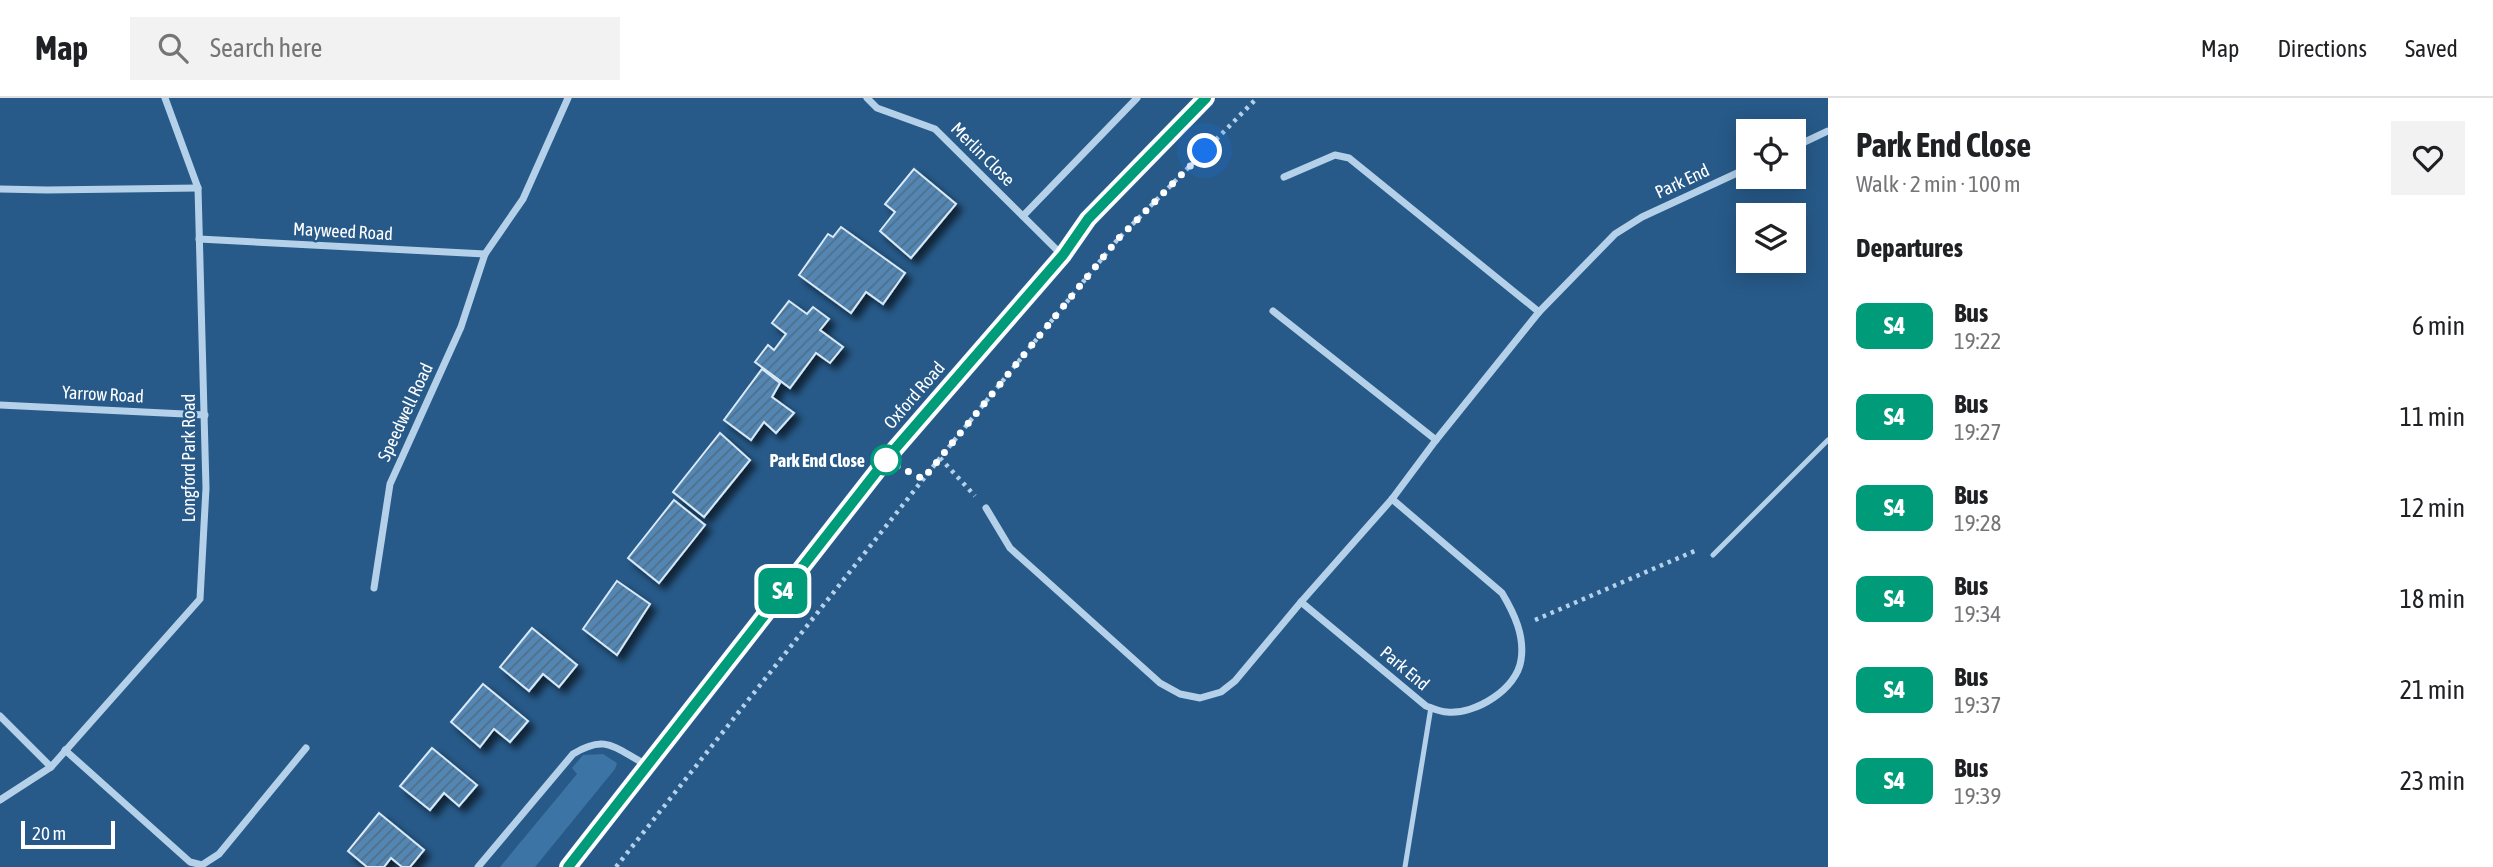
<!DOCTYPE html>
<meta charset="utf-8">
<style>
body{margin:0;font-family:"Asap Condensed",sans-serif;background:#f2f2f2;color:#202124;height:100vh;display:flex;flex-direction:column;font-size:26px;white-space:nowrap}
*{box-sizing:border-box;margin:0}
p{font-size:23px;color:#757577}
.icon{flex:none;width:38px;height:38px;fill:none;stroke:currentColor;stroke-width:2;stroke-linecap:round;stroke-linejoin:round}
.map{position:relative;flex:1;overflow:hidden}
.details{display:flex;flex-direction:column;background:#fff;width:665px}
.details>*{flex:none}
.badge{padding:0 14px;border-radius:10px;font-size:24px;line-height:46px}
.controls{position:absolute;left:1736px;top:21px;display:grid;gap:14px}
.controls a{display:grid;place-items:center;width:70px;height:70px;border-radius:0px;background:#fff;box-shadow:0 4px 18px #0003;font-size:35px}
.scale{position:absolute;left:21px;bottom:18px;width:94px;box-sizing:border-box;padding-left:7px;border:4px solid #fff;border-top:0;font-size:19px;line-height:24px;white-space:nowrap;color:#fff;-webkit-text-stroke:5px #275a89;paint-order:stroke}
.you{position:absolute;width:35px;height:35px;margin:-18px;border:5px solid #fff;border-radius:50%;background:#1a73e8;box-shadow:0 0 0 10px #1a73e833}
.map>.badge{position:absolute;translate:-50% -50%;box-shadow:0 0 0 4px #fff}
h2{padding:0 28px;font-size:26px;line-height:63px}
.round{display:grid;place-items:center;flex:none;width:74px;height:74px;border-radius:0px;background:#f2f2f2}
.head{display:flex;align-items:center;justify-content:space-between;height:119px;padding:0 28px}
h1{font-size:33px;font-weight:700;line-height:52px}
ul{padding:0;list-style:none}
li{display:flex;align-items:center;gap:21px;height:91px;padding:0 28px}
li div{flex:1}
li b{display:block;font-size:26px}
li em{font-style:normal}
li .badge{min-width:77px;font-weight:700;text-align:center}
header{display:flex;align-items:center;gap:42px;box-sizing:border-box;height:98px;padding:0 35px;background:#fff;border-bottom:2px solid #e0e0e0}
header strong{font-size:33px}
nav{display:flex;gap:38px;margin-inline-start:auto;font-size:24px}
.search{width:490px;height:63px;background:#f2f2f2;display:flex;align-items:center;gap:18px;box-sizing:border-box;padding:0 24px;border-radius:0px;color:#757577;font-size:26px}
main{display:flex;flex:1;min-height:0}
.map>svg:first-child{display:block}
.green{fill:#3b74a5}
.building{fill:url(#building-hatch);stroke:#d8e9f7;stroke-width:2;filter:url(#shadow)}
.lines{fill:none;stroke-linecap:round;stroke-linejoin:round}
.path{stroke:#b4d1e9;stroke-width:4.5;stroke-dasharray:3.5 5;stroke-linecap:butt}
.service{stroke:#b4d1e9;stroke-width:5}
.minor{stroke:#b4d1e9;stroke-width:7}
.primary{stroke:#f7fafe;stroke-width:18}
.line-casing{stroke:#fff;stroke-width:16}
.line{stroke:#009b79;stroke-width:10}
.walk{stroke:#fff;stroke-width:7;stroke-dasharray:0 12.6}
.stop-dot{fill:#fff;stroke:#009b79;stroke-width:3.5}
.labels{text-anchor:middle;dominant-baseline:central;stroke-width:5;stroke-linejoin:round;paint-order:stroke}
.street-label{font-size:18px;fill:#fff;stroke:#275a89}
.stop-label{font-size:18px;font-weight:bold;fill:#fff;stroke:#275a89;text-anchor:end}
</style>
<header>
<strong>Map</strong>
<div class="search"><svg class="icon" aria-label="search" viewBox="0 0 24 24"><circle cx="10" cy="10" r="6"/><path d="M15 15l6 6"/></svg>Search here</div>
<nav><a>Map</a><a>Directions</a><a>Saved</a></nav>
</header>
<main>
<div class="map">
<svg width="1828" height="769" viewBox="0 0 1828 769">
<defs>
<pattern id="building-hatch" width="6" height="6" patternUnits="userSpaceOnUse" patternTransform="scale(1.75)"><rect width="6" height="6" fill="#5386b2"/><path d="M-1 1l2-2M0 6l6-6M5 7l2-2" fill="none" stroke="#506f89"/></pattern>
<filter id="shadow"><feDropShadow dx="6" dy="6" stdDeviation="3.5" flood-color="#0009"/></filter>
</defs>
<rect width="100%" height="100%" fill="#275a89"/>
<polygon class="green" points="603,656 617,665 615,671 535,769 500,769 577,676 572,670 583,657"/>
<g class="building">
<polygon points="914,71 956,106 911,160 880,133 895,114 885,106"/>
<polygon points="841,129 905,175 883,206 866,194 851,215 799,177 828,136 833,139"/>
<polygon points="789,203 807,216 813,209 829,221 820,232 843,249 830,265 816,255 790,290 755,264 768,247 774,252 786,236 772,225"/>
<polygon points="762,271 780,285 772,299 794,315 776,335 764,324 751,342 724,322"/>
<polygon points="720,335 750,362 704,419 673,394"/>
<polygon points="674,402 705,427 659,485 628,460"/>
<polygon points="617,483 650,506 617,557 583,531"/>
<polygon points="532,530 577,567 559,589 543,576 529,593 500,569"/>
<polygon points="483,586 528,623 510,644 494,631 480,649 451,624"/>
<polygon points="432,650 477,687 459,708 444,695 430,712 400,688"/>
<polygon points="379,715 424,752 410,769 402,769 391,760 384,769 367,769 348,753"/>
</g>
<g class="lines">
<g class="path">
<polyline points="940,360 975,398"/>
<polyline points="1535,522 1697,452"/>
<polyline points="616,769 940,360 1118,141 1257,0"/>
</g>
<g class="service">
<polyline points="1713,457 1828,342"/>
<polyline points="1405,769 1431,609"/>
</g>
<g class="minor">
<polyline points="867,0 877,10 935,31 1062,157"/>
<polyline points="1794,49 1828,33"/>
<polyline points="1284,79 1335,57 1349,60 1539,214"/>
<polyline points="0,91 47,92 198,90"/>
<polyline points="1023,118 1137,0"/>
<polyline points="199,141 485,156"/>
<polyline points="1273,213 1436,342"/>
<polyline points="0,307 205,317"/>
<polyline points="986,410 1010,450 1160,585 1180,596 1200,600 1221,594 1235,583 1301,504 1392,401 1436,342 1539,214 1615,136 1642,119 1748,70"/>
<polyline points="374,490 390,386 461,229 485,156 523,101 568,0"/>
<path d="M 1301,504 L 1426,608 C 1432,610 1440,614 1447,614 C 1475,617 1517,591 1521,562 C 1525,538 1514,515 1502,495 L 1392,401"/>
<polyline points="0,618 51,669"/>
<polyline points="65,652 190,764 202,767 219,756 306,650"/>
<polyline points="0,702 51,669 200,501 206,390 198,90 165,0"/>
<path d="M 478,769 L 573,656 C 607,635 615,651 647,667"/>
</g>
<polyline class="primary" points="568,769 888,359 1063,157 1088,121 1206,0"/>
</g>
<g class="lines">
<defs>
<polyline id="line" points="568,769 888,359 1063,157 1088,121 1206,0"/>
</defs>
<use href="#line" class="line-casing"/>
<use href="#line" class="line"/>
<polyline class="walk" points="886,362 923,381 1118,141 1205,53"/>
</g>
<circle class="stop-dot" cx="886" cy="362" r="14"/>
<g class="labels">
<g class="street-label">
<text transform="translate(983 56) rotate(45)">Merlin Close</text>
<text transform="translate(1682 83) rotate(-25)">Park End</text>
<text transform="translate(343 133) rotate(3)">Mayweed Road</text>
<text transform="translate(103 296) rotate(3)">Yarrow Road</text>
<text transform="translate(914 297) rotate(-49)">Oxford Road</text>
<text transform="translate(405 314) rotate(-65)">Speedwell Road</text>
<text transform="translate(188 360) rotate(-90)">Longford Park Road</text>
<text transform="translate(1405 570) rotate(40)">Park End</text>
</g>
<g class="stop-label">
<text x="865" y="362">Park End Close</text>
</g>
</g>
</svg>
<div class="controls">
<a><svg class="icon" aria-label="locate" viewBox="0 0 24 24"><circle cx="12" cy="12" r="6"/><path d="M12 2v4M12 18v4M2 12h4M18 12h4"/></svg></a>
<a><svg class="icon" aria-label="layers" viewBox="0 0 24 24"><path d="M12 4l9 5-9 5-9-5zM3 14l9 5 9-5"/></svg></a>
</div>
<div class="scale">20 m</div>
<div class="you" style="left:1205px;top:53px"></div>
<b class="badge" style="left:783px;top:493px;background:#009b79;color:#fff">S4</b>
</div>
<section class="details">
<div class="head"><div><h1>Park End Close</h1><p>Walk · 2 min · 100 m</p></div><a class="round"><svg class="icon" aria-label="heart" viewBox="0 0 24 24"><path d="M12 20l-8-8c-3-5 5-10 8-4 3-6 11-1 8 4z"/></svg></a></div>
<h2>Departures</h2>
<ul>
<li><span class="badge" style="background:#009b79;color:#fff">S4</span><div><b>Bus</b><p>19:22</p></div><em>6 min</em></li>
<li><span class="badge" style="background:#009b79;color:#fff">S4</span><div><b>Bus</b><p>19:27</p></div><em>11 min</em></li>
<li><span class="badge" style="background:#009b79;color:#fff">S4</span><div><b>Bus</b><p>19:28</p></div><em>12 min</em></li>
<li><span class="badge" style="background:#009b79;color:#fff">S4</span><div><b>Bus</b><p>19:34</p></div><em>18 min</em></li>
<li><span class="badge" style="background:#009b79;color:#fff">S4</span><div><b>Bus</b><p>19:37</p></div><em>21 min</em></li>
<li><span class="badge" style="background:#009b79;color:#fff">S4</span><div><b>Bus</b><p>19:39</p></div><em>23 min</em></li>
</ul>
</section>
</main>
